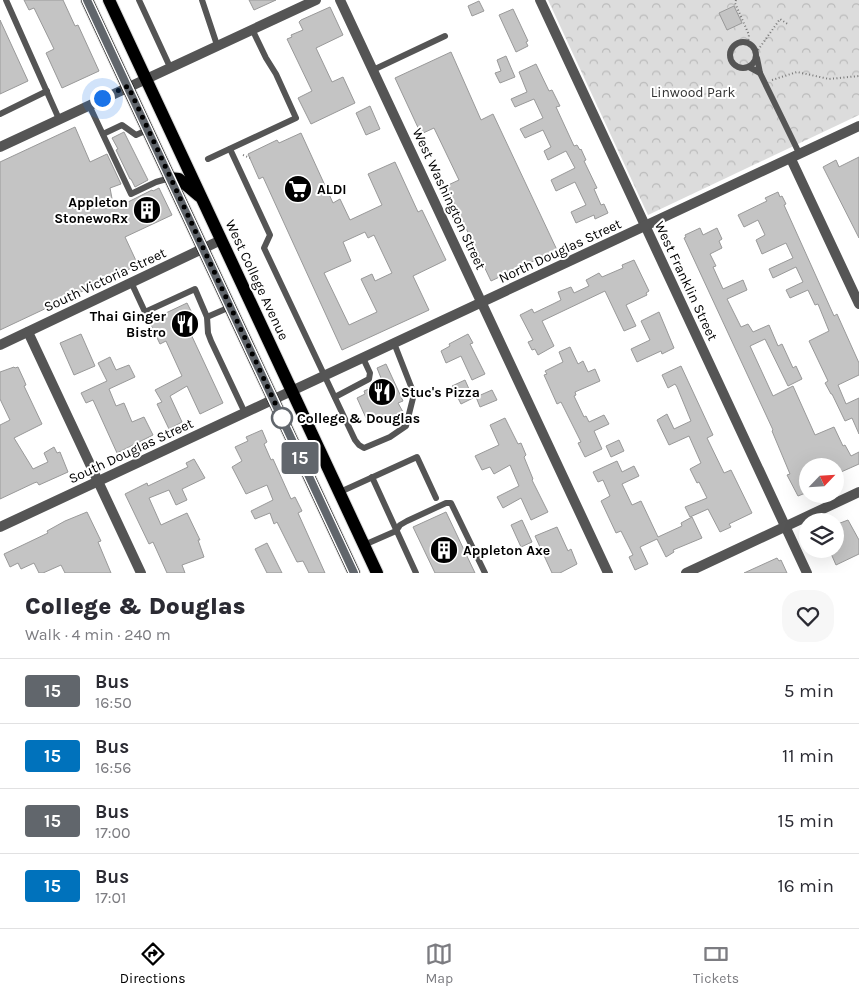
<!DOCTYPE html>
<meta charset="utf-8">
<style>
body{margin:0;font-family:Karla,sans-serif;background:#f7f7f7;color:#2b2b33;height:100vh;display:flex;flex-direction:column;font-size:19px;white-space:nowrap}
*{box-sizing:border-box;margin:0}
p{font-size:16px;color:#7c7c81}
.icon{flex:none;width:28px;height:28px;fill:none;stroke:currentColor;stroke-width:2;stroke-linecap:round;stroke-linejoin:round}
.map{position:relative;height:573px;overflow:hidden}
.panel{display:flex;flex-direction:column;background:#fff;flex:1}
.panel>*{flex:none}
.badge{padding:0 10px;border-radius:4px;font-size:18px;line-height:32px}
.needle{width:32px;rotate:65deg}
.tools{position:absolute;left:799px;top:458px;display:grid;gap:10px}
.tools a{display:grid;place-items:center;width:45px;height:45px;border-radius:50%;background:#fff;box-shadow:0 5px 20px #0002;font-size:25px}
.you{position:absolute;width:25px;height:25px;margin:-12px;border:4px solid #fff;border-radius:50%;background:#1a73e8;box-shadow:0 0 0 8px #1a73e833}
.map>.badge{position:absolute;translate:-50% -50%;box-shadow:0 0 0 2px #fff}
.round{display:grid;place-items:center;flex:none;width:52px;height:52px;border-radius:20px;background:#f7f7f7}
.summary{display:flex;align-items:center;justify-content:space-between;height:85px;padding:0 25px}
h1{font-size:24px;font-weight:800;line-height:38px}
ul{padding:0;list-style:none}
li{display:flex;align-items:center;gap:15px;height:65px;padding:0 25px;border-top:1px solid #e1e1e2}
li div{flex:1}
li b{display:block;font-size:19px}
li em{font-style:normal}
li .badge{min-width:55px;font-weight:700;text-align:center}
.menu{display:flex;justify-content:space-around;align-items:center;height:70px;border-top:1px solid #e1e1e2;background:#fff;font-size:14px;color:#7c7c81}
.menu a{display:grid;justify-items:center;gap:2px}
.menu .selected{color:#000}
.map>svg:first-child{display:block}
.park{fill:url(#park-crowns)}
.building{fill:#c4c4c4;stroke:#999;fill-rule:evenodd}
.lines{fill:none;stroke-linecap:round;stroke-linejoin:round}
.primary-casing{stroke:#dbdbdb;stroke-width:14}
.path{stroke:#777;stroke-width:2;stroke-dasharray:1 2.5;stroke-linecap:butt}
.service{stroke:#555;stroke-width:6}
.minor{stroke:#555;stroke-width:10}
.tertiary{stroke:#555;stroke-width:10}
.primary{stroke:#000;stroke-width:12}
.line-casing{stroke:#fff;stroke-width:11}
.line{stroke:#61666c;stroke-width:8}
.walk{stroke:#000;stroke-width:5;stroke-dasharray:0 9}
.stop-dot{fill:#fff;stroke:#61666c;stroke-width:2.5}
.labels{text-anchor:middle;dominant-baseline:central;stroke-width:4;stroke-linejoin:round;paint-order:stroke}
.park-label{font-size:14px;fill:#333;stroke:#fff}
.poi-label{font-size:14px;font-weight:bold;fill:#000;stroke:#fff;text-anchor:start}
.street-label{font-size:14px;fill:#000;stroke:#fff}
.stop-label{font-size:14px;font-weight:bold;fill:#000;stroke:#fff;text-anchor:start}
</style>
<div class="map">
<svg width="859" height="573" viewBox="0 0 859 573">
<defs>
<pattern id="park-crowns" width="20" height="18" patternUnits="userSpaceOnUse" patternTransform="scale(1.25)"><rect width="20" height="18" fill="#dcdcdc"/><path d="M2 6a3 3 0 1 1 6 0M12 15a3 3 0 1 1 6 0" fill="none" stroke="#bbb"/></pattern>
</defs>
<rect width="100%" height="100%" fill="#fff"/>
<polygon class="park" points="548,0 859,0 859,115 648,215"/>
<g class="building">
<polygon points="24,0 63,0 75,26 78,25 99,71 62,88 46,53 54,49 34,8 29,10"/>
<polygon points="249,0 276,0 254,10"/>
<polygon points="479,1 484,11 472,16 468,6"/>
<polygon points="734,6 742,23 727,30 719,13"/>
<polygon points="330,7 343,35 316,48 332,82 343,77 355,103 311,124 298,98 312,91 287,39 292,37 291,35 303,30 299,22 301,20"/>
<polygon points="513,9 528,41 526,42 528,46 516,52 499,15"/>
<polygon points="0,20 28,81 0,94"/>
<polygon points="451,52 481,120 493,114 557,250 491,281 446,186 459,180 434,128 421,134 395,78"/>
<polygon points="506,56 515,77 500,83 495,73 501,71 497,60"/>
<polygon points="536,64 549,91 552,90 560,106 556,107 574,146 577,145 580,150 581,149 586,160 584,161 597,188 594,189 601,205 604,204 608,213 595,219 594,215 576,223 571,212 586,205 575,182 556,191 551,180 575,168 566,151 548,160 544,151 551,147 543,130 525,138 520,129 543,118 534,99 515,107 511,99 527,92 519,72"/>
<polygon points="370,106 380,129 366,135 356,113"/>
<polygon points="75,127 90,162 107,154 121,184 110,188 114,209 152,190 153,191 159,188 172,215 125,237 138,265 0,330 0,162"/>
<polygon points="124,132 148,180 135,187 131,179 130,179 116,150 118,149 112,138"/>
<path d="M 301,133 L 333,203 L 340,199 L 350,220 L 382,205 L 368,174 L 395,162 L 418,212 L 422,210 L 446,260 L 413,276 L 429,310 L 342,350 L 263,177 L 259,179 L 248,154 L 277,140 L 279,143 ZM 365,232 L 368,238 L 374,235 L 392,273 L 375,281 L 372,274 L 361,279 L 377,312 L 349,325 L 324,273 L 351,261 L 343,242 Z"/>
<polygon points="859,157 859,238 823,167 836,160 839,167"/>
<polygon points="778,192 780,197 782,196 786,204 784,205 834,316 837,314 859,363 859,375 838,385 846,404 859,398 859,434 852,418 845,421 832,394 831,394 825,383 828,381 809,341 829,331 818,304 815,305 808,290 790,298 786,290 803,282 796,267 773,278 769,269 793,258 786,243 762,254 756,240 765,235 758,220 744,227 738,215 767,201 765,198"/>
<polygon points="700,228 703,235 717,228 722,239 719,241 722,248 710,254 716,266 713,267 723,289 743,280 747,290 727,299 741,327 748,324 753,332 769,325 778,346 782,344 793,368 796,366 802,379 788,386 765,339 750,346 773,396 793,386 815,435 834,427 843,446 845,445 851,456 859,452 859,464 841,472 838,466 808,466 808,469 802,472 808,485 808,492 798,496 787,475 790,474 772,431 773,430 684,238 686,237 685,235"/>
<polygon points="634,260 649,291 646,293 647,295 626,305 636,326 624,331 605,291 542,321 554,346 538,355 535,349 532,350 528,342 533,340 520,315 532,309 534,313 553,304 561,300 558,292 571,287 574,293 589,286 586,280 588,279 599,273 602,277 623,268 622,265"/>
<polygon points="187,303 198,325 189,330 223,403 200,414 187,386 170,396 182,422 169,429 157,404 162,402 155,390 182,376 166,341 160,344 149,321"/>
<polygon points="659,312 674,348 662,354 661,351 637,362 631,349 650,340 641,321"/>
<polygon points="81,334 95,366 74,375 60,343"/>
<polygon points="468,334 473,343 470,344 485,374 472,380 461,356 446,363 441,351 450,346 449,344"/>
<polygon points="570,347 578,364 583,361 588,372 595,369 600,381 575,392 576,395 574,396 584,417 586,416 589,422 604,415 609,424 594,431 602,449 585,457 578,443 581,442 561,402 557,404 544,375 547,374 545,371 563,362 559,352"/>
<polygon points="110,357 116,370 129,365 135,377 109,389 116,406 124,403 132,422 144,417 153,435 117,453 93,400 86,403 81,393 107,381 98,363"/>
<polygon points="386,364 403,401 398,403 403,412 379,423 375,414 366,418 357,398 365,394 364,391 383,383 377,368"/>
<polygon points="681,366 713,435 707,438 724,473 731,470 752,513 729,524 731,527 720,532 708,509 690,517 685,507 707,498 699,482 697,483 690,469 701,463 689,436 669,445 657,420 667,414 674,429 691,421 677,387 675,384 668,388 662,375"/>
<polygon points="14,367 15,368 18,367 24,380 26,385 24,386 42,424 14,438 33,469 48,462 44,453 54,447 57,453 60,452 68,472 39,485 37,482 34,483 0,499 0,425 10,420 0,399 0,372"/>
<polygon points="465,380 473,398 461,404 452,386"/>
<polygon points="492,390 497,400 480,407 476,397"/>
<polygon points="505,418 518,444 521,443 526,455 524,457 533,479 532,480 548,512 531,520 521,498 503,508 497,497 519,486 510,465 494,474 490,467 482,470 475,456 499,445 490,425"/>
<polygon points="262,430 267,442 264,444 271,460 273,459 291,499 295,497 302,511 298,513 325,573 309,573 303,561 297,562 277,522 274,524 270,513 255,519 251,511 273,500 267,485 246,494 232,467 242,461 235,447 248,441 246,437"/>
<polygon points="619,440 624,451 611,457 606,446"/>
<polygon points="194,459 205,478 182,489 187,500 176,505 169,490 149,498 161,525 187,513 200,540 198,540 204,557 182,565 185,573 167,573 153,542 149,544 125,494 147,483 148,486 188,467 186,463"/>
<polygon points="617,461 622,472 634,466 639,476 622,484 632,505 641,501 658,537 682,526 681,523 692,517 702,538 673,550 674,552 666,557 657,539 640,547 648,564 635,570 629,557 633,555 621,531 616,533 601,501 610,496 603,480 598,482 593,472"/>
<polygon points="87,512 101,541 98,542 111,573 65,573 61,565 43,573 39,573 34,563 21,569 18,563 10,567 4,554 48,533 47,531 65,521"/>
<polygon points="446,512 475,573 435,573 413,527"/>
<polygon points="522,520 532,542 521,547 511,525"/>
<polygon points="848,520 859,540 859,554 836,565 829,549 835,549 835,525"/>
<polygon points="557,527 568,551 571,549 577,564 560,573 552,573 535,536"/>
<polygon points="267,543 282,573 267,573 255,549"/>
<polygon points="777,558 779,561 781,560 787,573 744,573"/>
</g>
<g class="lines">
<defs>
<g id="primary">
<polyline points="87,0 354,573"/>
<polyline points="109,0 377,573"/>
<polyline points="170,178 179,179 199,196"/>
</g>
</defs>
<use href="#primary" class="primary-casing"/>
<g class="path">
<polyline points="736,0 735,3 749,35 748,42"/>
<polyline points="758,50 780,19 789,25"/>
<polyline points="772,80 797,72 829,79 859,76"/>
<polyline points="243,155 250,158"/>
</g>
<g class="service">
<polyline points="6,0 59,119"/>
<polyline points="139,0 170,67"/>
<polyline points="202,0 217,45"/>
<circle cx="743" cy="55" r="13"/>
<polyline points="749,67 760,73 757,58"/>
<polyline points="373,70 445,36"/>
<polyline points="760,73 800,155"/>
<polyline points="89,105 131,194 156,182 170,178"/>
<polyline points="0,114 47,91"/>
<polyline points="103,134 122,125 136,135 147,130"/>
<polyline points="230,149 270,235 264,248 355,440 359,445 364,448 390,437 406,426 414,394 394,343"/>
<polyline points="208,159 296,118 276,74 266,58 252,29"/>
<polyline points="131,282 145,312 195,289 207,317 208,333 211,341 245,413"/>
<polyline points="207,317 230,307"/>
<polyline points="335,397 369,379 370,373 363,358"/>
<polyline points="372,477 416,573"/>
<polyline points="340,492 417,457 436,498"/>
<polyline points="364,545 396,531 400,525 407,521 446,503 451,503 485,573"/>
</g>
<g class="minor">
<polyline points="340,0 608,573"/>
<polyline points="540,0 807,573"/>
<polyline points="791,159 859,304"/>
<polyline points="28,332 141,573"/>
<polyline points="0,345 221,240"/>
<polyline points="0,527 859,126"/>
<polyline points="686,573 859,492"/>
</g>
<polyline class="tertiary" points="0,147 316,0"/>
<use href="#primary" class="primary"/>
</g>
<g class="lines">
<defs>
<polyline id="line" points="87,0 354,573"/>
</defs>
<use href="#line" class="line-casing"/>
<use href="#line" class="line"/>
<polyline class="walk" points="102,98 128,86 282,418"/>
</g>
<defs>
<symbol id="supermarket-disc" viewBox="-11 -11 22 22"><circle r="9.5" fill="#000" stroke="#fff"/><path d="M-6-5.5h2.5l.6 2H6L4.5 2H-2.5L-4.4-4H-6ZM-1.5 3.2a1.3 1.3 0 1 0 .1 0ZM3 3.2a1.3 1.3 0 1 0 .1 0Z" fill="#fff"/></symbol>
<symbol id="building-disc" viewBox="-11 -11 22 22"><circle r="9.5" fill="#000" stroke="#fff"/><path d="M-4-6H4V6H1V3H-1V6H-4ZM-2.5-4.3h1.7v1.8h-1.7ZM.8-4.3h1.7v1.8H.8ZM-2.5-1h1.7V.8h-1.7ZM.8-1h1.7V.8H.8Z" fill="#fff"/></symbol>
<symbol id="restaurant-disc" viewBox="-11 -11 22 22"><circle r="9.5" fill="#000" stroke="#fff"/><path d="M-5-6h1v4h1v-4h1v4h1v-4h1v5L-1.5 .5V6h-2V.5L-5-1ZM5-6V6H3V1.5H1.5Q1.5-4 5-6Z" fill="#fff"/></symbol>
</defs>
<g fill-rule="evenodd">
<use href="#supermarket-disc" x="282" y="173" width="32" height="32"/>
<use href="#building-disc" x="131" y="194" width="32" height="32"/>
<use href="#restaurant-disc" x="169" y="308" width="32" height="32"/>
<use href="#restaurant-disc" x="366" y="376" width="32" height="32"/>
<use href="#building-disc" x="428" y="534" width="32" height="32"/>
</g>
<circle class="stop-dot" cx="282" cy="418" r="10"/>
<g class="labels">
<g class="park-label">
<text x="693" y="92">Linwood Park</text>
</g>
<g class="poi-label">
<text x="317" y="189">ALDI</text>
<text x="128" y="202" text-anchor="end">Appleton<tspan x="128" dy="16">StonewoRx</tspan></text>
<text x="166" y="316" text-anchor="end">Thai Ginger<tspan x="166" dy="16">Bistro</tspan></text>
<text x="401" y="392">Stuc's Pizza</text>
<text x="463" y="550">Appleton Axe</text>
</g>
<g class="street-label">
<text transform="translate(449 199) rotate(65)">West Washington Street</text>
<text transform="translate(560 251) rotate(-25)">North Douglas Street</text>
<text transform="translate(105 280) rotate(-25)">South Victoria Street</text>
<text transform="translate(257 280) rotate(65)">West College Avenue</text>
<text transform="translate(686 281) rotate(65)">West Franklin Street</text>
<text transform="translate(131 451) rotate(-25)">South Douglas Street</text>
</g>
<g class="stop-label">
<text x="297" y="418">College &amp; Douglas</text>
</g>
</g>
</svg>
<div class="tools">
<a><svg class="needle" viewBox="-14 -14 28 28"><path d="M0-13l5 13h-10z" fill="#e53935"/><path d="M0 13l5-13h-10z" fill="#7c7c81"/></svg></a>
<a><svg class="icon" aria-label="layers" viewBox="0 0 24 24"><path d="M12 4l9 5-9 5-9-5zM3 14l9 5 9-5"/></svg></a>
</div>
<div class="you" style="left:102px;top:98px"></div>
<b class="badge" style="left:300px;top:458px;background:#61666c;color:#fff">15</b>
</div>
<section class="panel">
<div class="summary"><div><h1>College &amp; Douglas</h1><p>Walk · 4 min · 240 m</p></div><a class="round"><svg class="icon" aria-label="heart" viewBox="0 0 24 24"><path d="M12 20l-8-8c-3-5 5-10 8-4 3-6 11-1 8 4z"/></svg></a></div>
<ul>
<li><span class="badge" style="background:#61666c;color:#fff">15</span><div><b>Bus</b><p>16:50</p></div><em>5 min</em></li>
<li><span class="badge" style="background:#0072bc;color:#fff">15</span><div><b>Bus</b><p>16:56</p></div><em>11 min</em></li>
<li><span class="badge" style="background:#61666c;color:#fff">15</span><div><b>Bus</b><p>17:00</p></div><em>15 min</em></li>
<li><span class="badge" style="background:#0072bc;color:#fff">15</span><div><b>Bus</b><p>17:01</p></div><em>16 min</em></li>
</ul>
</section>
<nav class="menu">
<a class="selected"><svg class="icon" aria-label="directions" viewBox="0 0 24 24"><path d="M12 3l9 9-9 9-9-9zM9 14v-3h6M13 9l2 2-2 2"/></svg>Directions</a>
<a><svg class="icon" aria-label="map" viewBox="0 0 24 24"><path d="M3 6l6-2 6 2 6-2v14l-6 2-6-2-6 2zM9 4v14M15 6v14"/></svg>Map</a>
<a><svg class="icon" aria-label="tickets" viewBox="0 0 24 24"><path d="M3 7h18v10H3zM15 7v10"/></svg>Tickets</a>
</nav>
